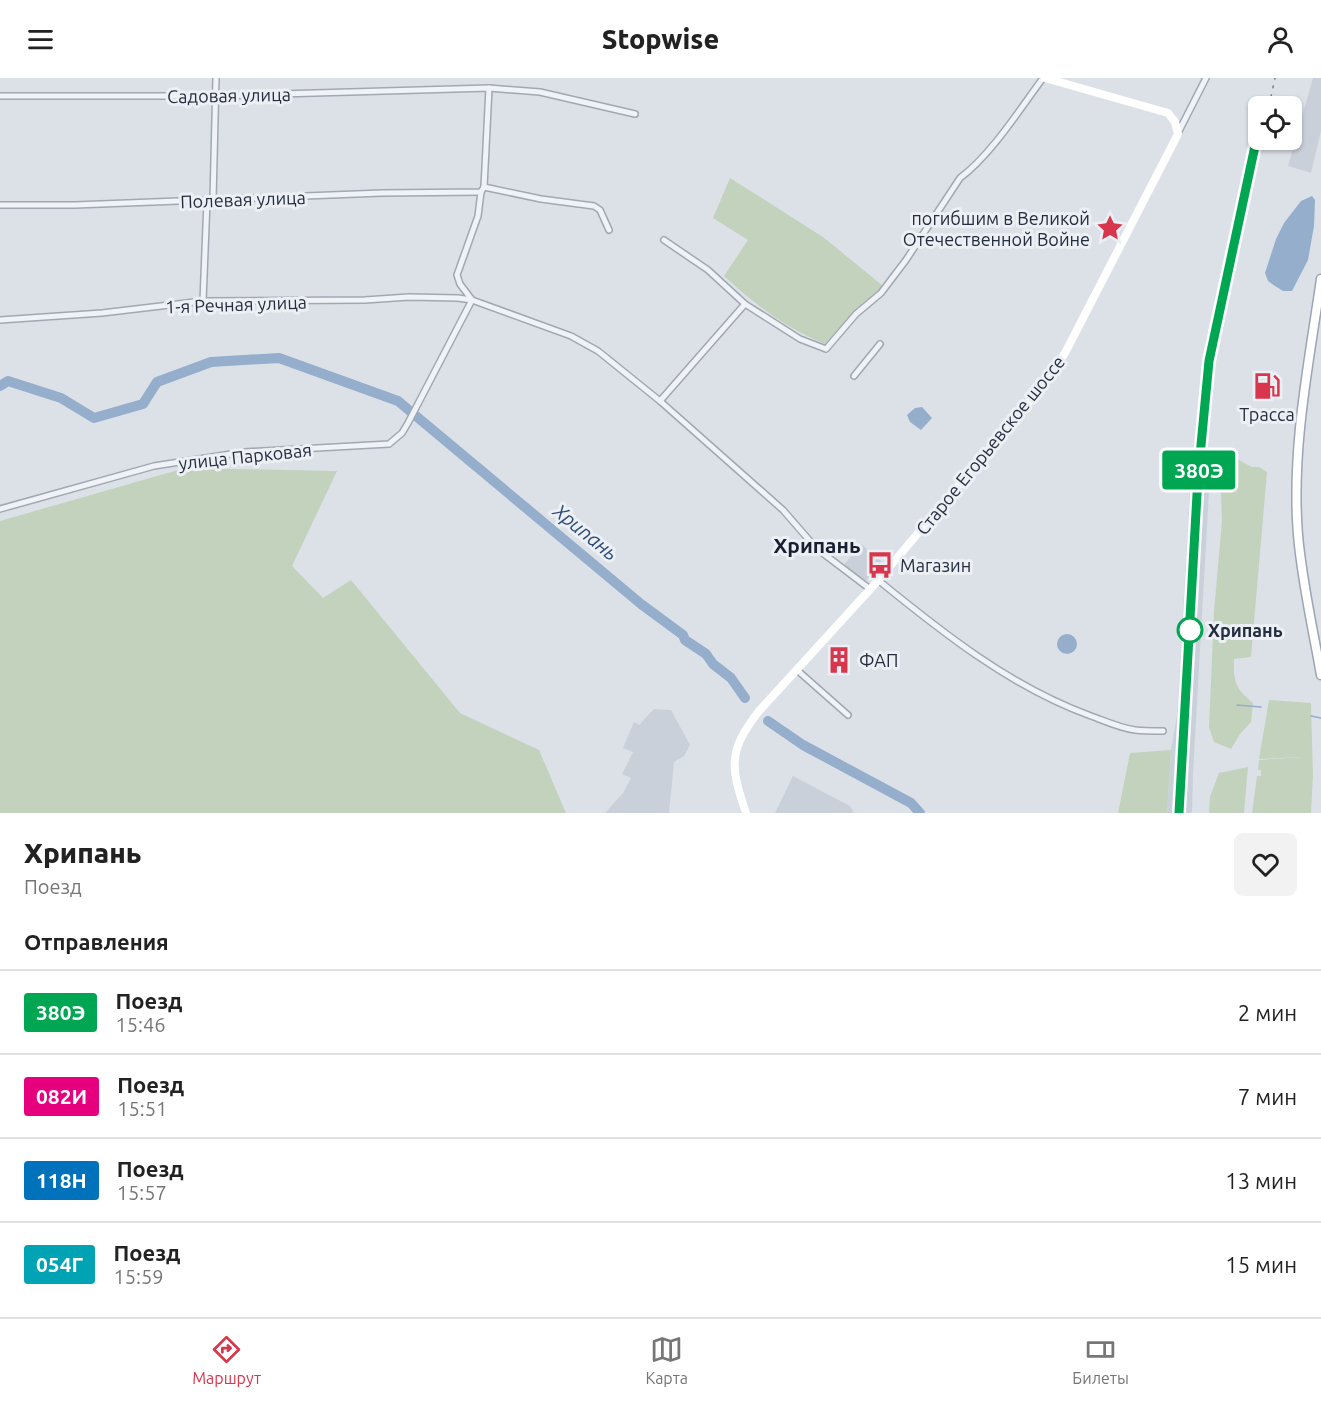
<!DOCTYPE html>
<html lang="ru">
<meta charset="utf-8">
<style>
body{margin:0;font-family:Ubuntu,sans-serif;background:#f2f2f2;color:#222;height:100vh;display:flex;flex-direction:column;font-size:22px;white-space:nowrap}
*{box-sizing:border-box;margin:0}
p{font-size:20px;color:#767676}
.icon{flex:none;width:33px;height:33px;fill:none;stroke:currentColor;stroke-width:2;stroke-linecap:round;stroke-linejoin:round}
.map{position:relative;height:735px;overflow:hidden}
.details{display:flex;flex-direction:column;background:#fff;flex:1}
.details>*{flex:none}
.badge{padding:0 12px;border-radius:4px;font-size:21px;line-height:39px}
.controls{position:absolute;left:1248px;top:18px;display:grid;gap:12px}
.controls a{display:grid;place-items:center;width:54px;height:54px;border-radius:9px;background:#fff;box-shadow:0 2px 4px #0004;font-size:30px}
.map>.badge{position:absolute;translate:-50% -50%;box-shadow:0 0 0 3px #fff}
h2{padding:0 24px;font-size:22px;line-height:54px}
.round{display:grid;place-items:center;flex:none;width:63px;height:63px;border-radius:9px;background:#f2f2f2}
.summary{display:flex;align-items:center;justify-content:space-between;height:102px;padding:0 24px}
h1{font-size:28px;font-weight:800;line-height:45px}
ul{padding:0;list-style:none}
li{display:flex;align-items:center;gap:18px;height:84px;padding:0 24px;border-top:2px solid #e0e0e0}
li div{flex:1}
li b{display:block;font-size:22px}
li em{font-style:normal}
li .badge{min-width:66px;font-weight:700;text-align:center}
header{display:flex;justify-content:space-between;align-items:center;height:78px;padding:0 24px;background:#fff;font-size:27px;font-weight:800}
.menu{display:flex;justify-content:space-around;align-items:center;height:84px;border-top:2px solid #e0e0e0;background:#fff;font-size:16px;color:#767676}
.menu a{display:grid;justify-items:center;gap:3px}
.menu .on{color:#d8364d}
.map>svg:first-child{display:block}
.built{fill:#cad0da}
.green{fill:#c2d2bd}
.water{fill:#94aecb}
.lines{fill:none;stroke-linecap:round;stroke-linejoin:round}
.stream{stroke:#94aecb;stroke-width:1.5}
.river{stroke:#94aecb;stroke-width:10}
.street-casing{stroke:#a1a8b2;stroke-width:8}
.primary-casing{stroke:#9ba5b4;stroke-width:11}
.street{stroke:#eff2f6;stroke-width:5}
.secondary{stroke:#fff;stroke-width:8}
.primary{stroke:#fff;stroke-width:8}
.rail{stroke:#758093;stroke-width:1.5;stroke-dasharray:3 6;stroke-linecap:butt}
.line-casing{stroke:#fff;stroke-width:14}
.line{stroke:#00a651;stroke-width:9}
.stop-dot{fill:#fff;stroke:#00a651;stroke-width:3}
.labels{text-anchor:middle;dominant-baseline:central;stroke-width:6;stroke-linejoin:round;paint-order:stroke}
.street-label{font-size:18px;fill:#252e3f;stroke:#ecf0f5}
.poi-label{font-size:18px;fill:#252e3f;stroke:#ecf0f5;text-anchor:start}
.stop-label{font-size:18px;font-weight:bold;fill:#252e3f;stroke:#ecf0f5;text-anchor:start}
.water-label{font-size:20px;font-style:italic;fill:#2c4c76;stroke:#ecf0f5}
.quarter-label{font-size:21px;font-weight:bold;fill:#171f30;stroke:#ecf0f5}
</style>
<header><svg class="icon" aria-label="menu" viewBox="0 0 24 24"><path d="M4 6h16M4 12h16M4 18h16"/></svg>Stopwise<svg class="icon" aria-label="person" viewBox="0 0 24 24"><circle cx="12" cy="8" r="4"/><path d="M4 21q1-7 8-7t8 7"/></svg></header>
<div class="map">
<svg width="1321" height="735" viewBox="0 0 1321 735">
<rect width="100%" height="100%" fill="#dce1e8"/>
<g class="built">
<polygon points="1313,0 1321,0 1321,53 1311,95 1288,88"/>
<polygon points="1191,393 1210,396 1193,696 1192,735 1167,735 1171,672 1177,637"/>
<polygon points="861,466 882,484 864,505 843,488"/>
<polygon points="654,631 671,632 690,667 684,678 674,684 669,735 605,735 623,715 631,700 622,696 633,674 623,670 634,644 639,647"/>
<polygon points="793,698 850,728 854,735 775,735"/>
</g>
<g class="green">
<path d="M 730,100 L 823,159 L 883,208 L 854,233 L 825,266 C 787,251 754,226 724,198 L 748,162 L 713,140 Z"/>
<path d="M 1237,381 L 1252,389 L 1259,389 L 1267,394 L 1251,579 L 1234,581 C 1233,604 1236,611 1253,625 L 1251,644 L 1240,656 L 1231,671 L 1214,664 L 1209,649 L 1214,533 L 1222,443 L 1220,388 Z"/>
<polygon points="185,390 337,393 292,488 323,520 351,502 460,635 539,672 566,735 0,735 0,443"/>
<polygon points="1269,622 1311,625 1313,697 1311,735 1252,735 1257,698 1261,698 1261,692 1258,692 1259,682 1303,679 1259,681"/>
<polygon points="1171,672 1167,735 1118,735 1130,675"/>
<polygon points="1248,689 1244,735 1209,735 1210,719 1219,695"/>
</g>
<g class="water">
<polygon points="1312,118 1315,122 1314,148 1308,182 1292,213 1283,213 1275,208 1268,203 1265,195 1276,161 1284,145 1301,123"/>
<polygon points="922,329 932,340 921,352 910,344 907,337 915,330"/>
<circle cx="1067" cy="566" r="10"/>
</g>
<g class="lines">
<g class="stream">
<polyline points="1237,627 1261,629"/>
<polyline points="1311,638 1321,640"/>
</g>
<g class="river">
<polyline points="0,308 8,303 61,320 94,340 143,326 157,304 211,284 279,280 398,323 641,526 683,557 685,562 706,576 713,586 731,600 745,620"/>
<polyline points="768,643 803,667 911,725 920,735"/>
</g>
<defs>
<g id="street">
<polyline points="0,18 215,18 489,10 540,14 635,36"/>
<polyline points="1178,55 1206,0"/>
<polyline points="484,109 541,121 594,128 600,132 609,152"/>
<polyline points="484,109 489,10"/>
<polyline points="213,122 216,0"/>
<polyline points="0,127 75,127 382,115 481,114 484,109"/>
<path d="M 664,162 L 708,192 L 745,226 L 800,261 L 826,271 L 856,236 L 881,215 L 906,182 L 960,100 C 991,77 1020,31 1043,0"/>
<polyline points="472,222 460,206 457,197 478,138 481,114"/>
<polyline points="203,223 207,123"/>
<polyline points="0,242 102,235 203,223 365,222 409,219 458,220 472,222 571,258 598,273 660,323 757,409 783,432 816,470 870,511"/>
<polyline points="854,298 880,266"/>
<polyline points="660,323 745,226"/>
<polyline points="0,431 154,388 244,374 389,366 402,355 408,345 472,222"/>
<path d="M 878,502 C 943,555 1011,609 1091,638 C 1105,643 1120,650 1135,652 C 1144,653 1154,653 1163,653"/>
<polyline points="797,592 848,637"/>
</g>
<path id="primary" d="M 1321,201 C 1309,285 1291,371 1298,457 C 1302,504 1313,551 1321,597"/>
</defs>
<use href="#street" class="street-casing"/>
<use href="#primary" class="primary-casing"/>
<use href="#street" class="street"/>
<path class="secondary" d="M 746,735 C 730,688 728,673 759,633 L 875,506 L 1042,309 L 1065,275 L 1178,56 L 1175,44 L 1168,35 L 1045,0"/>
<use href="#primary" class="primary"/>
<g class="rail">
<polyline points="1269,28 1275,0"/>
<polyline points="1179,735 1198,399 1209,283 1258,54"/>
</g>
</g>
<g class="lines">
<defs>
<polyline id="line" points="1179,735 1198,399 1209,283 1258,54"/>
</defs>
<use href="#line" class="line-casing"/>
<use href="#line" class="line"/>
</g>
<defs>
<symbol id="sight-bare" viewBox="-9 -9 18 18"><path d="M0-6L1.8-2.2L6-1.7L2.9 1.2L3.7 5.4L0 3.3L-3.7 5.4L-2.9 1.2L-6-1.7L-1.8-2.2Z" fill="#d8364d" stroke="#ecf0f5" stroke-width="2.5" paint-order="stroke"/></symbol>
<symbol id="fuel-bare" viewBox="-9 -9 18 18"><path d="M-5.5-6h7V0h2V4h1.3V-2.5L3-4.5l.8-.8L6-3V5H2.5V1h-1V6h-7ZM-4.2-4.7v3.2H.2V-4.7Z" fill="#d8364d" stroke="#ecf0f5" stroke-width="2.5" paint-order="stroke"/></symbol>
<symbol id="bus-bare" viewBox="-9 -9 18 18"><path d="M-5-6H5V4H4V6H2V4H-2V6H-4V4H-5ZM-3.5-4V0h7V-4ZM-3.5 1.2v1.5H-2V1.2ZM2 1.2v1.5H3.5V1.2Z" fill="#d8364d" stroke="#ecf0f5" stroke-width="2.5" paint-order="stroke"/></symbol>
<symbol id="building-bare" viewBox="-9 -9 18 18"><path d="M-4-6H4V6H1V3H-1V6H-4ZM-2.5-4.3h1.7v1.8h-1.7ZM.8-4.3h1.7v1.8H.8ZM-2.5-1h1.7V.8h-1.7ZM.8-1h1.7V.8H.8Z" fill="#d8364d" stroke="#ecf0f5" stroke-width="2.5" paint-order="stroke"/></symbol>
</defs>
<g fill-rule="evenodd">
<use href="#sight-bare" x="1091" y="131" width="38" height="38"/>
<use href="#fuel-bare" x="1248" y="289" width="38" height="38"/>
<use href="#bus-bare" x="861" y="468" width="38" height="38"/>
<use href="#building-bare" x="820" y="563" width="38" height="38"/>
</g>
<circle class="stop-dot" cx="1190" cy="552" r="12"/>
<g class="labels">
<g class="street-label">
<text transform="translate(229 17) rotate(-1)">Садовая улица</text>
<text transform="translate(243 121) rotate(-2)">Полевая улица</text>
<text transform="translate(236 226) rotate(-2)">1-я Речная улица</text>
<text transform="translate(990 367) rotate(-51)">Старое Егорьевское шоссе</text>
<text transform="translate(245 378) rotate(-6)">улица Парковая</text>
</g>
<g class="poi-label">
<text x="1090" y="140" text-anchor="end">погибшим в Великой<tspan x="1090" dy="21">Отечественной Войне</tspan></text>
<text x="1267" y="336" text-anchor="middle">Трасса</text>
<text x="900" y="487">Магазин</text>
<text x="859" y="582">ФАП</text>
</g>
<g class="stop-label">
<text x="1208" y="552">Хрипань</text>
</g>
<g class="water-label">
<text transform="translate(586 454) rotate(39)">Хрипань</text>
</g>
<g class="quarter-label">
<text x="817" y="467">Хрипань</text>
</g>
</g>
</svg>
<div class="controls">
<a><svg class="icon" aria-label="locate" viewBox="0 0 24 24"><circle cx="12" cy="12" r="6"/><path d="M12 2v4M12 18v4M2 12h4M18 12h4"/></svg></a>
</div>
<b class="badge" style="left:1199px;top:392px;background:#00a651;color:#fff">380Э</b>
</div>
<section class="details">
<div class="summary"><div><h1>Хрипань</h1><p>Поезд</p></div><a class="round"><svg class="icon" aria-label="heart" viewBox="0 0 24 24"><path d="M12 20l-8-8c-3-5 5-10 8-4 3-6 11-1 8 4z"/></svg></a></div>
<h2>Отправления</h2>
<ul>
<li><span class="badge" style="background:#00a651;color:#fff">380Э</span><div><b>Поезд</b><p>15:46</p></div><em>2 мин</em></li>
<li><span class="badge" style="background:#e6007e;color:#fff">082И</span><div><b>Поезд</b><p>15:51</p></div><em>7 мин</em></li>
<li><span class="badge" style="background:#0072bc;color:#fff">118Н</span><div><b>Поезд</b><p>15:57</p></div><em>13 мин</em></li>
<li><span class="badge" style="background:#00a3b4;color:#fff">054Г</span><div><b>Поезд</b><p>15:59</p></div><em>15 мин</em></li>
</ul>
</section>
<nav class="menu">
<a class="on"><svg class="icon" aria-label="directions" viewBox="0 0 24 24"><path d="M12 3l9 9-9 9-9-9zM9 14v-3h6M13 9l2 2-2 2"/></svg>Маршрут</a>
<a><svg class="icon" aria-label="map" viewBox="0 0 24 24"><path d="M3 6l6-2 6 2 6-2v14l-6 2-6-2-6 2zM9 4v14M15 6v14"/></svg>Карта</a>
<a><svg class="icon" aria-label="tickets" viewBox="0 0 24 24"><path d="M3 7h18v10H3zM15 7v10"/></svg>Билеты</a>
</nav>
